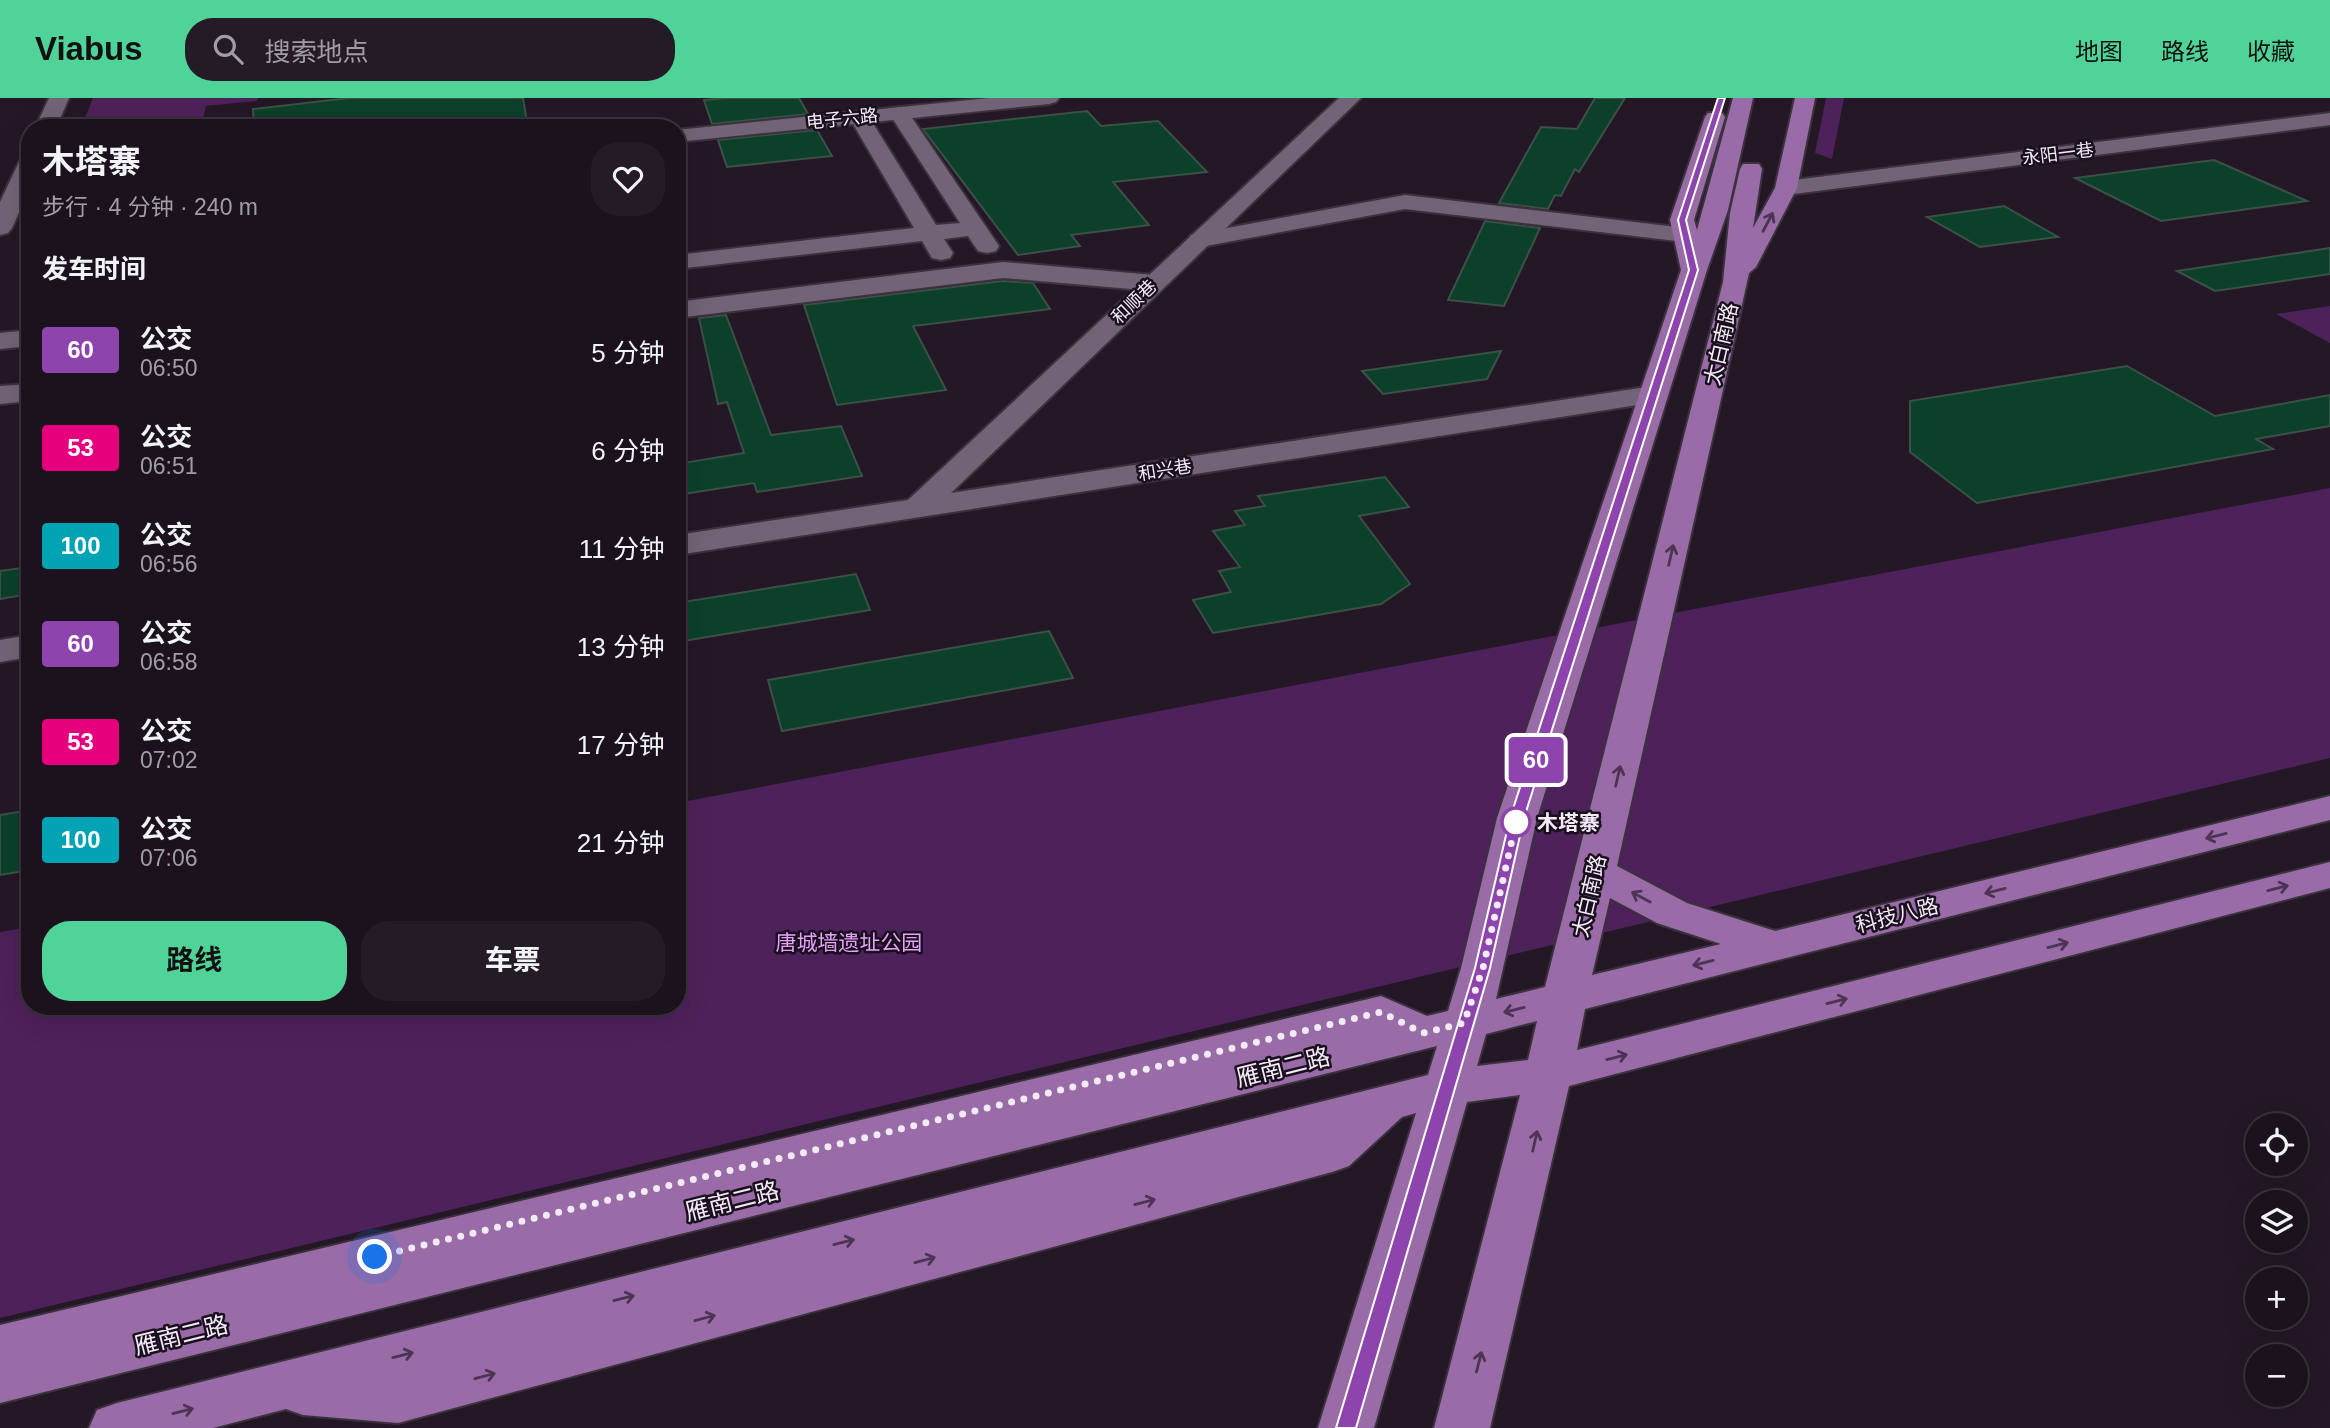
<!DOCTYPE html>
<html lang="zh">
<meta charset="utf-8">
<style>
body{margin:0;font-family:Helvetica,"Noto Sans SC",sans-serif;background:#241b26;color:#f1f3f6;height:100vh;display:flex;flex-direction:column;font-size:26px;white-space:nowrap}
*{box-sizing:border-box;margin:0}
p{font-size:23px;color:#a09ea4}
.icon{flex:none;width:38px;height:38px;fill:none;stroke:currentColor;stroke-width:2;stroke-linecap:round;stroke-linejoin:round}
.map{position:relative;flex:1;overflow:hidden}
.details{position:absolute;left:21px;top:21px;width:665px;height:896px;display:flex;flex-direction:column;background:#1b121d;border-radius:28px;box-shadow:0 7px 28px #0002,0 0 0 2px #39323b}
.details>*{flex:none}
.badge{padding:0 14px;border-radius:5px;font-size:24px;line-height:46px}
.fabs{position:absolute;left:2245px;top:1015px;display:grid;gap:14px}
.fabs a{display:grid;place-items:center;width:63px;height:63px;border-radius:50%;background:#1b121d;box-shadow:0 7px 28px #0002,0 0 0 2px #39323b;font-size:35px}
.you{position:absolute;width:35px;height:35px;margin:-18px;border:5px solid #fff;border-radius:50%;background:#1a73e8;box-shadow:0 0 0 10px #1a73e833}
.map>.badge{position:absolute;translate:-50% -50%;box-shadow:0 0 0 4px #fff}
h2{padding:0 21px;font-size:26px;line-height:63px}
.round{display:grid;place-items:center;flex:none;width:74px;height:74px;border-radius:28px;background:#241b26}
.headline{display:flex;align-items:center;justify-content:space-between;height:119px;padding:0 21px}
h1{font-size:33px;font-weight:700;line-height:52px}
.action{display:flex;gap:14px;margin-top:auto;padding:14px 21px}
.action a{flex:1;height:80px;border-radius:28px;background:#50d398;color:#111;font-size:28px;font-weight:700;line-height:80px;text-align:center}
.action a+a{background:#241b26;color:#f1f3f6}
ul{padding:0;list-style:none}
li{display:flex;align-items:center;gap:21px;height:98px;padding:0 21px}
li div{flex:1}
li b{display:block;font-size:26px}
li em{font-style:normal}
li .badge{min-width:77px;font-weight:700;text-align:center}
header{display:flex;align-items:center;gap:42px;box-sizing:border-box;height:98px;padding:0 35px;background:#50d398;color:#111}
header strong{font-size:33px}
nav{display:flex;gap:38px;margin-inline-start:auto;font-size:24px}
.search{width:490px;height:63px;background:#241b26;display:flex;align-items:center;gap:18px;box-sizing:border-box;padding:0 24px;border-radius:28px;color:#a09ea4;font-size:26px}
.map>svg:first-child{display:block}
.green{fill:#4d2159}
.building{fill:#0c402a;stroke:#3b5145;stroke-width:2}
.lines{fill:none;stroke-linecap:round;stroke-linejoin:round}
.minor-casing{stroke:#3b323e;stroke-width:4}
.tertiary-casing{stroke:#3b323e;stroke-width:4}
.primary-casing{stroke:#3b323e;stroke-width:4}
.minor{fill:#726476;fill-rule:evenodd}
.tertiary{fill:#726476;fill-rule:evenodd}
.primary{fill:#996ca7;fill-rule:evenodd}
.oneway{stroke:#4d3455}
.line{fill:#8e44ad;stroke:#fff;stroke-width:2}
.walk{stroke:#f2eaf5;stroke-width:7;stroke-dasharray:0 12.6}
.stop-dot{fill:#fff;stroke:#8e44ad;stroke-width:3.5}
.labels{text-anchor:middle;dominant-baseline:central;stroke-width:5;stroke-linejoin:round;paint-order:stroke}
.far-street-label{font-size:18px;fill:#f2eaf5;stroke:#1a0f1e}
.street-label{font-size:21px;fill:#f2eaf5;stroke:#1a0f1e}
.stop-label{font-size:21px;font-weight:bold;fill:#f2eaf5;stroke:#1a0f1e;text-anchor:start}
.park-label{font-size:21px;fill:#e6a2fa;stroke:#1a0f1e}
.near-street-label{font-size:24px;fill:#f2eaf5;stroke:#1a0f1e}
</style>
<header>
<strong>Viabus</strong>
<div class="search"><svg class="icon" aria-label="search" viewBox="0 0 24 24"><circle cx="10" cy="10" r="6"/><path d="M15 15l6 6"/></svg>搜索地点</div>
<nav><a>地图</a><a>路线</a><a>收藏</a></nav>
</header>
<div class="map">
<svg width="2330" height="1330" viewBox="0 0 2330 1330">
<rect width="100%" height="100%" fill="#241827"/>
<g class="green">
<polygon points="93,0 258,0 257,3 206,8 201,30 81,30"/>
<polygon points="1826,0 1844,0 1832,61 1815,55"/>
<polygon points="2330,208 2330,245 2276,216"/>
<polygon points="2330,390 2330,660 0,1220 0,834 30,829 30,908 677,908 677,705"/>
</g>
<g class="building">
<polygon points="349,0 523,0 528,30 254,30 253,11"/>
<polygon points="724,0 799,0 808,16 712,26 704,2"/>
<polygon points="1595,0 1625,0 1579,74 1575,71 1561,98 1555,97 1548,111 1499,105 1541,29 1577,31"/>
<polygon points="1087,13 1101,28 1158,23 1207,74 1113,84 1149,127 1071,137 1080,148 1018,157 923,31"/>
<polygon points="817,32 832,58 727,69 718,42"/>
<polygon points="2214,62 2307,103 2161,123 2075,80"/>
<polygon points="2004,108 2058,139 1980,149 1927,119"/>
<polygon points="1485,123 1540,130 1504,208 1448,202"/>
<polygon points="2330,150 2330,176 2215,193 2177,173"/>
<polygon points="1003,183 1033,185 1050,211 913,228 946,292 837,307 804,207"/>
<polygon points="726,217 771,337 841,328 862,378 757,394 754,385 677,397 677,366 744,355 727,304 718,306 699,220"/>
<polygon points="1501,253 1487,281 1383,296 1362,273"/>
<polygon points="2127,268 2215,318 2330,297 2330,328 2256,341 2273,351 1977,405 1910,354 1910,303"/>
<polygon points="1385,379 1409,409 1359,418 1410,486 1381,506 1213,535 1193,502 1231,494 1219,473 1240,469 1213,433 1245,427 1235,413 1265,408 1258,398"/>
<polygon points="30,469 30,496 0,501 0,473"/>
<polygon points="856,476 870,512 677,544 677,505"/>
<polygon points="1049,533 1073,580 782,633 768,582"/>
<polygon points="30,712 30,772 0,777 0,717"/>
</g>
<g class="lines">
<defs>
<g id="minor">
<polygon points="899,9 906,11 999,148 996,153 987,155 978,153 968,138 944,141 953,155 950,160 941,162 932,160 922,143 677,171 677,157 914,130 849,19 852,15 866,15 869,19 936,127 960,125 889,15 892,11"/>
<polygon points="1405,97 1685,130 1694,132 1697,137 1694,142 1685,144 1405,111 1200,149 1191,147 1188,142 1191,137 1200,135"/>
<polygon points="1003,164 1154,177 1163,180 1167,185 1163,190 1154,193 1003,180 677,220 677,204"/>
<polygon points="30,232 30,248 0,251 0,235"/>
<polygon points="30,286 30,303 0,306 0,288"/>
</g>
<g id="tertiary">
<polygon points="49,0 69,0 56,30 35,30"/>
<polygon points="989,0 1059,0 1056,4 1049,6 677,44 677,32"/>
<polygon points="1339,0 1361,0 951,395 1653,288 1663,291 1667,297 1663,303 677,457 677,437 908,402"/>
<polygon points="2330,15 2330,27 1786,97 1778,95 1775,90 1778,85 1786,83"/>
<polygon points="30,57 30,90 12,130 8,135 0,137 0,104 19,64 22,59"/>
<polygon points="30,537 30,559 0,564 0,542"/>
</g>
<path id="primary" d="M 1733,0 L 1753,0 L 1728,112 L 1707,172 L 1537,720 L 1496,901 L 1545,889 L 1723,184 L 1730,115 L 1740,71 L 1743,66 L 1759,66 L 1762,71 L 1753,130 L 1775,90 L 1795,0 L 1815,0 L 1797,90 L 1756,169 L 1749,175 L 1617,768 L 1687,805 L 1775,833 L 2330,698 L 2330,722 L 1585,911 L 1577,952 L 2330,764 L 2330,790 L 1569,988 L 1490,1330 L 1434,1330 L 1520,997 L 1467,1004 L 1374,1330 L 1318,1330 L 1416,1015 L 1402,1019 L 1349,1068 L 1332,1074 L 398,1325 L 303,1317 L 286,1311 L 213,1330 L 89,1330 L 97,1312 L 117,1305 L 1428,977 L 1437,948 L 0,1305 L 0,1227 L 1381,898 L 1427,918 L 1448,913 L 1461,870 L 1497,720 L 1681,172 L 1670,122 L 1705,19 L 1708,15 L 1722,15 L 1725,19 L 1694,122 L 1697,132 ZM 1610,800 L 1657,825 L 1721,846 L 1592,877 ZM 1537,923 L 1528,962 L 1477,968 L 1486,936 Z"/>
</defs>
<use href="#minor" class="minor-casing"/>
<use href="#tertiary" class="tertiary-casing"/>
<use href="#primary" class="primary-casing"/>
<use href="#minor" class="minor"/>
<use href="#tertiary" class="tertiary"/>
<use href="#primary" class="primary"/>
</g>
<defs><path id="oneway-shaft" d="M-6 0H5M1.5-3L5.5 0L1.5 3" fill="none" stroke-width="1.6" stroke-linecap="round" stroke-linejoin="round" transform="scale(1.75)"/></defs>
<g class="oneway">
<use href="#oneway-shaft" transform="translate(1768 124) rotate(-62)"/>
<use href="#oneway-shaft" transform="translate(1671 457) rotate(-77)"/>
<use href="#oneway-shaft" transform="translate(1618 678) rotate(-77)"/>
<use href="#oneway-shaft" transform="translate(2216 738) rotate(166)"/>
<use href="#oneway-shaft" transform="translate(2278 790) rotate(-14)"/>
<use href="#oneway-shaft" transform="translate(1995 793) rotate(166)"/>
<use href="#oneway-shaft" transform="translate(1641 799) rotate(-152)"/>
<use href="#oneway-shaft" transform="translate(2058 847) rotate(-14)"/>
<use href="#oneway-shaft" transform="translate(1703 865) rotate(166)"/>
<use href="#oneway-shaft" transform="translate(1837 903) rotate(-14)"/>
<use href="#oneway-shaft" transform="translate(1514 912) rotate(166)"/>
<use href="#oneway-shaft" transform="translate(1617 959) rotate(-14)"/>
<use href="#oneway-shaft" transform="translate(1535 1043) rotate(-77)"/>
<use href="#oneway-shaft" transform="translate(1145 1104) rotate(-15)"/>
<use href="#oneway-shaft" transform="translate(844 1144) rotate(-14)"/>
<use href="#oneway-shaft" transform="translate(925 1162) rotate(-15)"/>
<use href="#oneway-shaft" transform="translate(624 1200) rotate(-14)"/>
<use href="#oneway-shaft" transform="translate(705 1220) rotate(-15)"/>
<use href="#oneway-shaft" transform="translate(403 1257) rotate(-14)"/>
<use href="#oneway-shaft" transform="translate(1479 1264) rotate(-76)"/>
<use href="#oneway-shaft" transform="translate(485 1278) rotate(-15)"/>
<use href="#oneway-shaft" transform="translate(183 1313) rotate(-14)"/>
</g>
<polygon class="line" points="1718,0 1725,0 1686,122 1698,172 1524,720 1490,870 1356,1330 1336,1330 1475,870 1510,720 1689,172 1678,122"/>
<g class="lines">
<polyline class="walk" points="375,1159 1381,914 1423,935 1464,925 1483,870 1517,720 1516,724"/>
</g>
<circle class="stop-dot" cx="1516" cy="724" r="14"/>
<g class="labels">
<g class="far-street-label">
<text transform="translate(842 21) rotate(-6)">电子六路</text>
<text transform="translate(2058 56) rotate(-7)">永阳一巷</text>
<text transform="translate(1134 204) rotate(-44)">和顺巷</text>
<text transform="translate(1165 372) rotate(-9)">和兴巷</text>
</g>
<g class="street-label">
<text transform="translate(1721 246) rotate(-77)">太白南路</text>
<text transform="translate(1589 798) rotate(-77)">太白南路</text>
<text transform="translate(1897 817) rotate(-14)">科技八路</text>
</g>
<g class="stop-label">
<text x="1537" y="724">木塔寨</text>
</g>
<g class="park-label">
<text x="849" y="844">唐城墙遗址公园</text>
</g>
<g class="near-street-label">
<text transform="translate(1283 969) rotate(-14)">雁南二路</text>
<text transform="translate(732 1103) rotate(-14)">雁南二路</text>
<text transform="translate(181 1237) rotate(-14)">雁南二路</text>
</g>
</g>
</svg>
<div class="fabs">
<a><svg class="icon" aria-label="locate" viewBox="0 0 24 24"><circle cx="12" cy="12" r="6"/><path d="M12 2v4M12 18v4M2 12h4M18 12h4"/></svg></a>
<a><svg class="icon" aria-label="layers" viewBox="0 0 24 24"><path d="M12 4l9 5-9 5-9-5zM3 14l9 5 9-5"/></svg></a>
<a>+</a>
<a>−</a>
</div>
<div class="you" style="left:375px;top:1159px"></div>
<b class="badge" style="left:1536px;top:662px;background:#8e44ad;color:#fff">60</b>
<section class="details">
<div class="headline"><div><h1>木塔寨</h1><p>步行 · 4 分钟 · 240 m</p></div><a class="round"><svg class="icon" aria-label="heart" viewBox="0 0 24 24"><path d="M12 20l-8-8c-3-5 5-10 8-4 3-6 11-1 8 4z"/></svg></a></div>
<h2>发车时间</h2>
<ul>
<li><span class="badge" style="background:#8e44ad;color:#fff">60</span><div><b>公交</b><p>06:50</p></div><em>5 分钟</em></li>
<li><span class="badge" style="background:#e6007e;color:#fff">53</span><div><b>公交</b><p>06:51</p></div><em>6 分钟</em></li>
<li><span class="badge" style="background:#00a3b4;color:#fff">100</span><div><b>公交</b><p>06:56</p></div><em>11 分钟</em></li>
<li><span class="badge" style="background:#8e44ad;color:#fff">60</span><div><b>公交</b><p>06:58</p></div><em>13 分钟</em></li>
<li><span class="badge" style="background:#e6007e;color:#fff">53</span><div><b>公交</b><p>07:02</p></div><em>17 分钟</em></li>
<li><span class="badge" style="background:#00a3b4;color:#fff">100</span><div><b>公交</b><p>07:06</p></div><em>21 分钟</em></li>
</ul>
<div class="action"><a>路线</a><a>车票</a></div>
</section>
</div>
